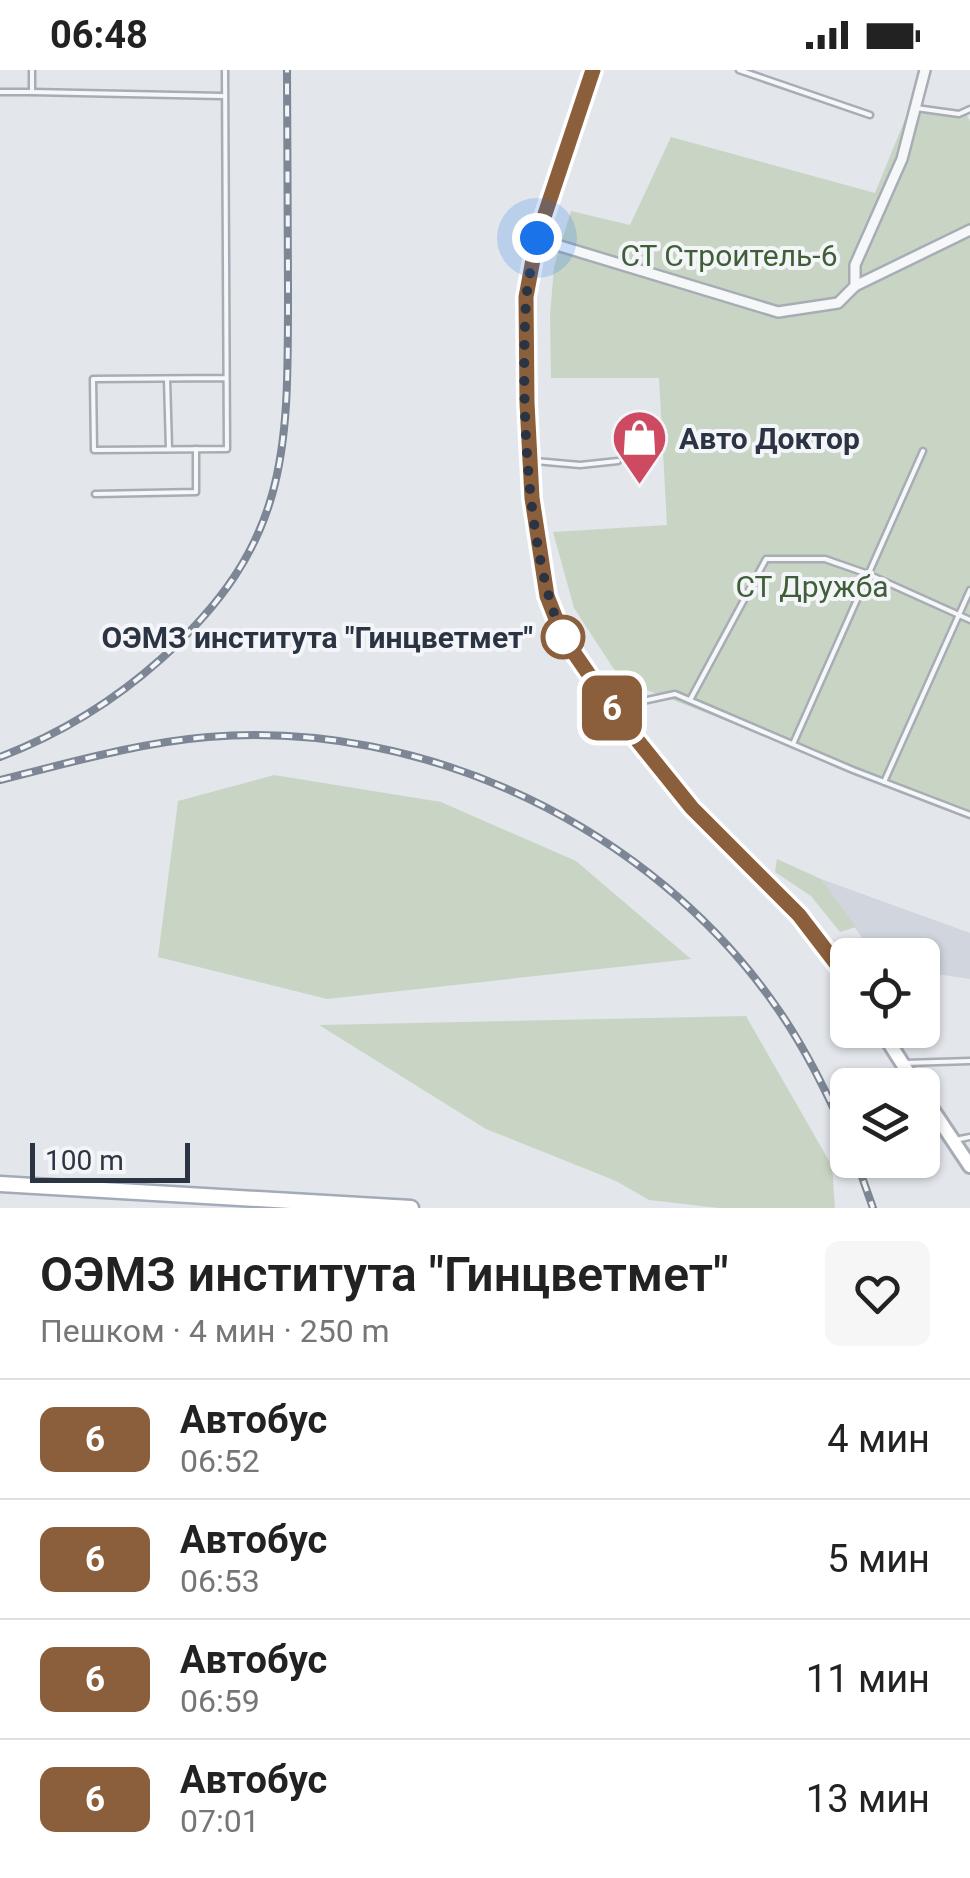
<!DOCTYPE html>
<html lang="ru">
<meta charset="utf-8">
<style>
body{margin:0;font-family:Roboto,sans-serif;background:#f6f6f6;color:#222;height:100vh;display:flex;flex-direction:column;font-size:38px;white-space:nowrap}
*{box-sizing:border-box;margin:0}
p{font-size:32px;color:#767676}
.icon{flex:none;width:55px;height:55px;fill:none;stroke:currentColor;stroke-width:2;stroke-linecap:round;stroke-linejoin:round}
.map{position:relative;height:1138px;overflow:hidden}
.panel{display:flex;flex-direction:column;background:#fff;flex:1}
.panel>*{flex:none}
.badge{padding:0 20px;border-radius:15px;font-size:35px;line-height:65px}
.fabs{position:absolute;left:830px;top:868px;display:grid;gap:20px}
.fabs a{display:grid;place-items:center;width:110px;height:110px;border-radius:15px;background:#fff;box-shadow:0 2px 8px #0004;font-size:50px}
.scale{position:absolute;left:30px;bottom:25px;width:160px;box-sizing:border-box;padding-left:10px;border:5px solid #2b3443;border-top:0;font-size:28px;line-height:35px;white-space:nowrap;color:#2b3443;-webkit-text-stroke:8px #f3f5f8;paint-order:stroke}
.you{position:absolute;width:50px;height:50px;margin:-25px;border:8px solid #fff;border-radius:50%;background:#1a73e8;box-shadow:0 0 0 15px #1a73e833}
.map>.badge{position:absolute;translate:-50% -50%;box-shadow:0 0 0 5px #fff}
.round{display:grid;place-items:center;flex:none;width:105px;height:105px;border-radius:15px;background:#f6f6f6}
.summary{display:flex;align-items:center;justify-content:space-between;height:170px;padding:0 40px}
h1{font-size:48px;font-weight:600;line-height:75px}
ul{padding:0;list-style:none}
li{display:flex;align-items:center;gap:30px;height:120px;padding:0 40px;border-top:2px solid #e0e0e0}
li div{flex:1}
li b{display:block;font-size:38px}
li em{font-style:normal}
li .badge{min-width:110px;font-weight:700;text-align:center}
.status{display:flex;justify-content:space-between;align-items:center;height:70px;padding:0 50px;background:#fff;direction:ltr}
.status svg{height:28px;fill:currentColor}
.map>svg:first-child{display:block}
.built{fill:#d1d5dd}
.green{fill:#c9d5c4}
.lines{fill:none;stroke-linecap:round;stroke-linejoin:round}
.lane-casing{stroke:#a8adb5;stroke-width:9}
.street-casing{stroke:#a8adb5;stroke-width:14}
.secondary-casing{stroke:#a8adb5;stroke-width:18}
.primary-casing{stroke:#a2abb7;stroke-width:19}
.lane{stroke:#f6f7f9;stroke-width:4}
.street{stroke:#f6f7f9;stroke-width:9}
.secondary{stroke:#fff;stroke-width:12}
.primary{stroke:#fff;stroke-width:14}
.rail-casing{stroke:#7c8695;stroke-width:8}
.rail{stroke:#f3f5f8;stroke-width:4;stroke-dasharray:11;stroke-linecap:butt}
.line-casing{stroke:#fff;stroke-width:22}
.line{stroke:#8b5e3c;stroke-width:15}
.walk{stroke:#2b3443;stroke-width:10;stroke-dasharray:0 18}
.stop-dot{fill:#fff;stroke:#8b5e3c;stroke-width:5}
.labels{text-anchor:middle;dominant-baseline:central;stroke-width:8;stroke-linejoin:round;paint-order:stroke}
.park-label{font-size:30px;fill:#405f38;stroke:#f3f5f8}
.poi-label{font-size:30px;font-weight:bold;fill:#2b3443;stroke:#f3f5f8;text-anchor:start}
.stop-label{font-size:30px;font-weight:bold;fill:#2b3443;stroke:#f3f5f8;text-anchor:end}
</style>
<div class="status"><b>06:48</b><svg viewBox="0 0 49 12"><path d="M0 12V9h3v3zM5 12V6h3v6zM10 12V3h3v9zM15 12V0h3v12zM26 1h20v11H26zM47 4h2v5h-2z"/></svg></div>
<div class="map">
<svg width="970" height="1138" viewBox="0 0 970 1138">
<rect width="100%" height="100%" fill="#e3e6eb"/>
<polygon class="built" points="821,809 970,863 970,909 923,902 922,885 874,885"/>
<g class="green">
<polygon points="908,42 966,43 970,51 970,745 621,610 574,538 553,462 667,455 659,308 551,308 550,246 554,197 571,141 630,155 671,67 875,123"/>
<polygon points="274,705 441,732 576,791 691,889 327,929 158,887 178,731"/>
<polygon points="777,789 821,809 856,857 840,862 811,826 775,802"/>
<polygon points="746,946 832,1096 835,1138 719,1138 649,1130 616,1111 486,1059 319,955"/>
</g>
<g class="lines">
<defs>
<g id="lane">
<polyline points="225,0 227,379 94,380 93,309 226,308"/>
<polyline points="739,0 870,45"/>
<polyline points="0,22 32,22 32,0"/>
<polyline points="32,22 222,26"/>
<polyline points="916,38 959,44 970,39"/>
<polyline points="167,309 169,379"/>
<polyline points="535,391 580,395 618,391"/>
<polyline points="95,424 196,422 196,379"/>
<polyline points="690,630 766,489 825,489 868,504 970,550"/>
<polyline points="615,637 675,624 853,700 970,745"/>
<polyline points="793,674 923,381"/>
<polyline points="884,712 970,520"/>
<polyline points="905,993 970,991"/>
<polyline points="955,1070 970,1067"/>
</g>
<g id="street">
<polyline points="537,169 778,242 838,233 855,216 970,160"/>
<polyline points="855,216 855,195 902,89 925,0"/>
</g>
<g id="secondary">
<polyline points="593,0 537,169 527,227 527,333 532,428 547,526 563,567 617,645 692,738 799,845 848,908"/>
<polyline points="881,960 916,1015"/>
<polyline points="922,1024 970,1096"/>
</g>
<polyline id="primary" points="0,1114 411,1138"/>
</defs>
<use href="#lane" class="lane-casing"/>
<use href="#street" class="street-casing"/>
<use href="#secondary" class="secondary-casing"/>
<use href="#primary" class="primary-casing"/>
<use href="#lane" class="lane"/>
<use href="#street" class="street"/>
<use href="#secondary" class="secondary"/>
<use href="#primary" class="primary"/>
<defs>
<g id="rail">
<path d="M 0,687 C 60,664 113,632 161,589 C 290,473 288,382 288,220 C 288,146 287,73 287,0"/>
<path d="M 0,710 C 69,693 137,673 208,667 C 426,649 651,758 775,935 C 805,977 826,1022 848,1069"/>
<polyline points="856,1090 873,1138"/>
</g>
</defs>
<use href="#rail" class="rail-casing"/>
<use href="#rail" class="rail"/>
</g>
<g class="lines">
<defs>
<polyline id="line" points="593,0 537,168 526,227 527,333 532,428 547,526 563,567 617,645 692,738 799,845 848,909"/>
</defs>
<use href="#line" class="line-casing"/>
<use href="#line" class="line"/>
<path class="walk" d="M 537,168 C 533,189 528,209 526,230 C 521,327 525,479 563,567"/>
</g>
<defs>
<symbol id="shop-pin" viewBox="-11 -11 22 30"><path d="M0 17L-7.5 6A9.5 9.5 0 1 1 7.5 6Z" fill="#ce4a61" stroke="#f3f5f8"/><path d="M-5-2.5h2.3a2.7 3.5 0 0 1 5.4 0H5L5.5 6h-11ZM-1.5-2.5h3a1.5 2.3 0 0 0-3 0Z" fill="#fff"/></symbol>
</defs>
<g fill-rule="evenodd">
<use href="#shop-pin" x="608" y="336" width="63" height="86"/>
</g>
<circle class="stop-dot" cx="563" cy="567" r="20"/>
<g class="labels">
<g class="park-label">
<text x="729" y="185">СТ Строитель-6</text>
<text x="812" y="516">СТ Дружба</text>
</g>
<g class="poi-label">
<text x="679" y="368">Авто Доктор</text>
</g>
<g class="stop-label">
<text x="533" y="567">ОЭМЗ института "Гинцветмет"</text>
</g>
</g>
</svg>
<div class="fabs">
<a><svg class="icon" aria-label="locate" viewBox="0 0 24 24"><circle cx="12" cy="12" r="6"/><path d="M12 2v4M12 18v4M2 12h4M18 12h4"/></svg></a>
<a><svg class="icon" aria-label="layers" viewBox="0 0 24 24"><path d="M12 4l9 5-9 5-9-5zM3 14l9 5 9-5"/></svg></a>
</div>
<div class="scale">100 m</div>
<div class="you" style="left:537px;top:168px"></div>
<b class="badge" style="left:612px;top:638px;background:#8b5e3c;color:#fff">6</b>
</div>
<section class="panel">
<div class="summary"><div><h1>ОЭМЗ института &quot;Гинцветмет&quot;</h1><p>Пешком · 4 мин · 250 m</p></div><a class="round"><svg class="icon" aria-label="heart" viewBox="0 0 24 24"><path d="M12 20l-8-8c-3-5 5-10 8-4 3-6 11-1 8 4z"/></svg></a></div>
<ul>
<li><span class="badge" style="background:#8b5e3c;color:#fff">6</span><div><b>Автобус</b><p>06:52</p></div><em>4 мин</em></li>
<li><span class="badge" style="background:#8b5e3c;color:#fff">6</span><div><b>Автобус</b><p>06:53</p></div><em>5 мин</em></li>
<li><span class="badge" style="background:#8b5e3c;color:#fff">6</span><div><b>Автобус</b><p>06:59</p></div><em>11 мин</em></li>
<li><span class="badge" style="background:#8b5e3c;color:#fff">6</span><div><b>Автобус</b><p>07:01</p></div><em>13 мин</em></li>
</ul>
</section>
